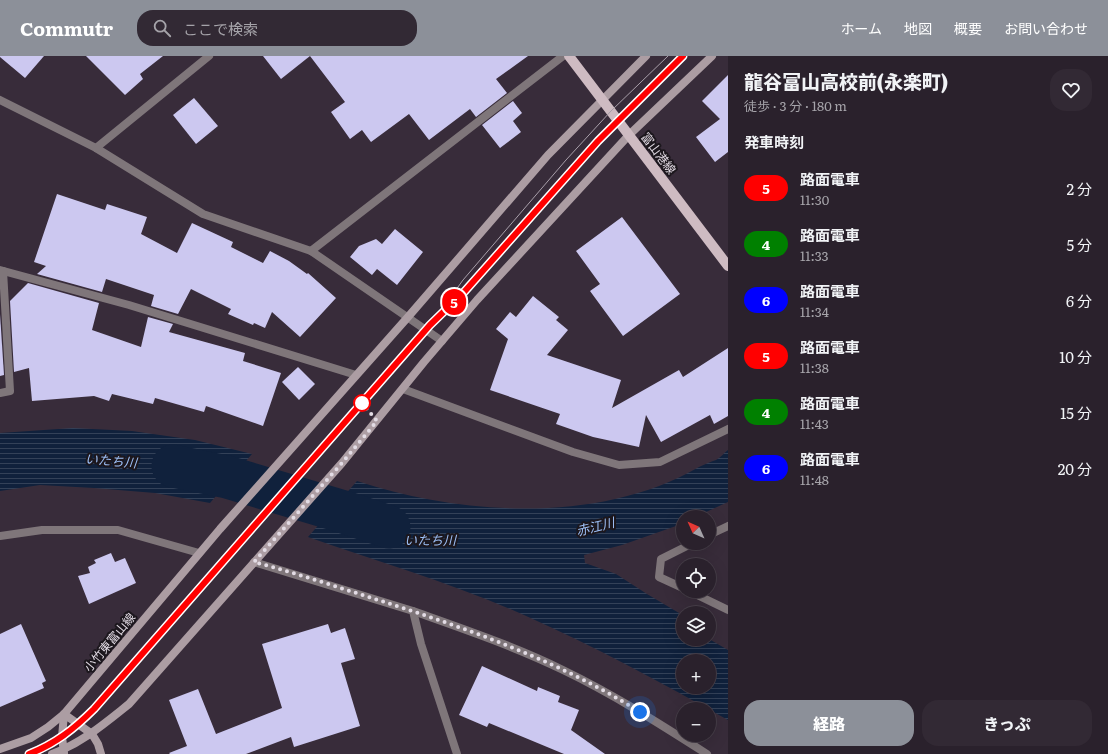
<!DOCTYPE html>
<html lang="ja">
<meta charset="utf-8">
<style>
body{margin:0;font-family:Literata,"Noto Sans JP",serif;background:#322934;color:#f1f3f6;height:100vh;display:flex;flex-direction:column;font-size:15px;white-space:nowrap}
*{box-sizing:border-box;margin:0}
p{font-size:13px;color:#a5a3a9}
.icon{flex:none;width:22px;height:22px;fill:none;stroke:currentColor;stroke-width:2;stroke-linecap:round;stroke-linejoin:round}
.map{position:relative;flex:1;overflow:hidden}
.side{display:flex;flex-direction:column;background:#2a212c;width:380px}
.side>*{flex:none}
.badge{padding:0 8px;border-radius:13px;font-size:14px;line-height:26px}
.needle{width:26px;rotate:315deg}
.buttons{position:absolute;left:676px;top:454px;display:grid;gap:8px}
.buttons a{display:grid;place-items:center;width:40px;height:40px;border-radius:50%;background:#2a212c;box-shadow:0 4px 16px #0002,0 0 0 1px #463e48;font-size:20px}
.you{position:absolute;width:20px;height:20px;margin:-10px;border:3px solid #fff;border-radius:50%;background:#1a73e8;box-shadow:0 0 0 6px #1a73e833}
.map>.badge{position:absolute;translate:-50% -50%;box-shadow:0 0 0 2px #fff}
h2{padding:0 16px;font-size:15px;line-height:36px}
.round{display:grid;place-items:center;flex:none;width:42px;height:42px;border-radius:16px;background:#322934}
.summary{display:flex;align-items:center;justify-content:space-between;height:68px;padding:0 16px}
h1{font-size:19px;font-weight:800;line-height:30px}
.primary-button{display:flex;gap:8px;margin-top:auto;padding:8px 16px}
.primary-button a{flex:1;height:46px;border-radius:16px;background:#8c9099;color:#fff;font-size:16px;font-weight:800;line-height:46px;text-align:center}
.primary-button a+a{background:#322934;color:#f1f3f6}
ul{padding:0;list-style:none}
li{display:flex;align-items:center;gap:12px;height:56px;padding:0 16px}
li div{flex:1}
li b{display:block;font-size:15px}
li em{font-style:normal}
li .badge{min-width:44px;font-weight:700;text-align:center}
header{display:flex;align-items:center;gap:24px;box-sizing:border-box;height:56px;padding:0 20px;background:#8c9099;color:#fff}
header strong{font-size:19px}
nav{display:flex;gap:22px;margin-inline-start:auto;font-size:14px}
.search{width:280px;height:36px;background:#322934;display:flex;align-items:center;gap:10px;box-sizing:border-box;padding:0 14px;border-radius:16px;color:#a5a3a9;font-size:15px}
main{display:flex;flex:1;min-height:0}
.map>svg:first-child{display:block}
.water{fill:url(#water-rules);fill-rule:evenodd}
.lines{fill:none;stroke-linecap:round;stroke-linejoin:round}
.river{stroke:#10213c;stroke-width:43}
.building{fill:#ccc8f0}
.street{stroke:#7f767a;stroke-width:8}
.secondary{stroke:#ac9da3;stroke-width:8}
.primary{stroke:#cebbc2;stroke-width:10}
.tram{stroke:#a79ea9;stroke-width:1}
.line-casing{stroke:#fff;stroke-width:9}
.line{stroke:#f00;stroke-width:6}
.walk{stroke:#e3dce5;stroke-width:4;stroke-dasharray:0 7.2}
.stop-dot{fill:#fff;stroke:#f00;stroke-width:2}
.labels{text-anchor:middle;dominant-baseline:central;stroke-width:4;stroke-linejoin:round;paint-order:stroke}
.street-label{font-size:12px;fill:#e3dce5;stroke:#1c171d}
.water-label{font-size:13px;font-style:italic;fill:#9ec1f8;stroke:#1c171d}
</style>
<header>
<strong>Commutr</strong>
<div class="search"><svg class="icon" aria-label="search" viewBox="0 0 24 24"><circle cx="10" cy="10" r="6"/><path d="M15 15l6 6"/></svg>ここで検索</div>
<nav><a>ホーム</a><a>地図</a><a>概要</a><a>お問い合わせ</a></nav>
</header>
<main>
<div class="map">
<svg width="728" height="698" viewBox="0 0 728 698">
<defs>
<pattern id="water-rules" width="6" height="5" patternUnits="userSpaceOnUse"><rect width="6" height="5" fill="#10213c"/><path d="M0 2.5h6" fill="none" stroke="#334158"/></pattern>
</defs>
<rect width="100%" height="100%" fill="#382c3a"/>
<g class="water">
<polygon points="73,372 132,375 195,384 252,398 210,447 155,437 94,432 40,429 0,435 0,377"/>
<path d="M 728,394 L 728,446 L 695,461 L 683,461 L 683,467 L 676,470 L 622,489 L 584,499 L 585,507 L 616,518 L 647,538 L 679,557 L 677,563 L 683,567 L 683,583 L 709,583 L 728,594 L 728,664 C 662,627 594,590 524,559 C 454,528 380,506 308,481 L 357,425 C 462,460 601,468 699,411 C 705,408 710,406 716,404 C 720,402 724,397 728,394 ZM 683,605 L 709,605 L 709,631 L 683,631 Z"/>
</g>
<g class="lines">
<polyline class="river" points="173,410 227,421 344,456 389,471"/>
</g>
<g class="building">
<polygon points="0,0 44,0 25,22 0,1"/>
<polygon points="86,0 163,0 140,18 143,23 125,39"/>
<polygon points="263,0 310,0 281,23"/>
<polygon points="310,0 528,0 496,23 507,37 476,61 470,53 429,84 409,58 371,86 362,74 350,83 331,56 345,46"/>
<polygon points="728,19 728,96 715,106 696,81 720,63 702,45"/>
<polygon points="194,42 218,70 196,88 173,59"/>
<polygon points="513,45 522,57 513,65 521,76 500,92 482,69"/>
<polygon points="57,138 105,154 107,148 147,161 141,178 177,197 192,167 233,186 231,191 263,207 270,195 289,205 307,218 308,217 336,242 300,281 272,256 265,272 254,267 253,269 228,258 231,253 191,233 178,258 151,250 154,239 106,223 102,236 37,218 46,210 34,206"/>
<polygon points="622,161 680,238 623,280 590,235 600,228 576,195"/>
<polygon points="395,173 423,196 397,229 377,213 372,219 350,201 359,190 376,183 382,188"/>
<polygon points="28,227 99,247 92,274 141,291 148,261 173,268 169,276 245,297 243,305 281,317 263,370 206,350 204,356 155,342 153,348 112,338 109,345 94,340 32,345 29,312 14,316 10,245"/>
<polygon points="533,240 559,261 556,264 568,274 547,299 621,324 612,352 679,314 683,321 728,292 728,360 714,368 710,359 661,386 646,359 639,391 593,381 556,368 560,358 490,334 508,283 496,273 510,256 516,261"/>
<polygon points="0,258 4,319 0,320"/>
<polygon points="298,311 315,328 299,344 282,326"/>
<polygon points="111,497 115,506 125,502 136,527 89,548 78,520 90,517 88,511 96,507 94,504"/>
<polygon points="21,568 46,625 42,627 44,632 0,651 0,578"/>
<polygon points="328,568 331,577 345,572 355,603 341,607 360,670 294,691 291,681 246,698 170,698 169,697 187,690 169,644 198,633 216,678 282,652 262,588"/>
<polygon points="482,610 537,635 538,631 560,640 558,646 579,654 571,674 605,698 564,698 489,667 487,671 459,659"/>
</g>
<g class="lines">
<g class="street">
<polyline points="0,44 96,92 203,158 311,195 442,285"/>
<polyline points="96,92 209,0"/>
<polyline points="311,195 563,0"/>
<polyline points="0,214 129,249 356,319"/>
<polyline points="403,333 573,396 619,409 660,406 728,373"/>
<polyline points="0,337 10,335 3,215"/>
<polyline points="709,479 728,470"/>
<polyline points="0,480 42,474 118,474 199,497"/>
<polyline points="254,506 413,555 421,588 457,698"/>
<polyline points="683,532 659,521 661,503 693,487"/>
<polyline points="689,535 728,554"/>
<path d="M 413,555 C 463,573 514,590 563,614 C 613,638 660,668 707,698"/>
</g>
<g class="secondary">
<polyline points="0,693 31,682 48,671 64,658 220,473 408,261 548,99 646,0"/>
<polyline points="64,697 62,681 64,658 92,678 98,688 101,698"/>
<path d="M 52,698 C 82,687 105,667 129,648 L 342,407 L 424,306 L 477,244 L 629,79 L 712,0"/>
</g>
<polyline class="primary" points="569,0 728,210"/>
<g class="tram">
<polyline points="445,249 463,224 566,104 611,55 668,0"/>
<path d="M 29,698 C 56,688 74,673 94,653 L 430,269 L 465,235 L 598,85 L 683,0"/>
</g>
</g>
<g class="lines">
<defs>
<path id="line" d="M 29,698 C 55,688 74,673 94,653 L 430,269 L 465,235 L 598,85 L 683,0"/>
</defs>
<use href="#line" class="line-casing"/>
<use href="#line" class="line"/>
<path class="walk" d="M 362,347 L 377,365 L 342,407 L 254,506 C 296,517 337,531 378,544 C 469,573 559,605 640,656"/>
</g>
<circle class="stop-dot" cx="362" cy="347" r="8"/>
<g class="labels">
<g class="street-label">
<text transform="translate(659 97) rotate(53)">富山港線</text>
<text transform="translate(109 586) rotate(-50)">小竹東富山線</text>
</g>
<g class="water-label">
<text transform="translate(111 404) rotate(5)">いたち川</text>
<text transform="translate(595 470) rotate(-14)">赤江川</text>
<text x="430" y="483">いたち川</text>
</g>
</g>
</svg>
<div class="buttons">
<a><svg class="needle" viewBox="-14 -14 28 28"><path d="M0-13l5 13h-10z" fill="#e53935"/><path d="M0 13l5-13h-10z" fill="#a5a3a9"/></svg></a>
<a><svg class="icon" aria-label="locate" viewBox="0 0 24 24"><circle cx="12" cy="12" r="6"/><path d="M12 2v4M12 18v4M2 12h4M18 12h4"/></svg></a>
<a><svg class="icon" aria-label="layers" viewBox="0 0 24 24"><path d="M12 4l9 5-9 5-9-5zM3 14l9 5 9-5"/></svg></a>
<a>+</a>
<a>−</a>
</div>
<div class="you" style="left:640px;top:656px"></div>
<b class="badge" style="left:454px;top:246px;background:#f00;color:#fff">5</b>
</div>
<section class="side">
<div class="summary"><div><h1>龍谷富山高校前(永楽町)</h1><p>徒歩 · 3 分 · 180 m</p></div><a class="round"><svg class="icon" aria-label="heart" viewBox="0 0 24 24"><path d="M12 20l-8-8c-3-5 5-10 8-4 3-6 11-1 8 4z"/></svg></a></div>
<h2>発車時刻</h2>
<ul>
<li><span class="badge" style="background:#f00;color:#fff">5</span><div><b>路面電車</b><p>11:30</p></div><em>2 分</em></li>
<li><span class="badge" style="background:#008000;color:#fff">4</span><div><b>路面電車</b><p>11:33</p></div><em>5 分</em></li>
<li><span class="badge" style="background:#00f;color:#fff">6</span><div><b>路面電車</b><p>11:34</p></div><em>6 分</em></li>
<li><span class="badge" style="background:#f00;color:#fff">5</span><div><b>路面電車</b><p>11:38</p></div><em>10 分</em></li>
<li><span class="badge" style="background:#008000;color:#fff">4</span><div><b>路面電車</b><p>11:43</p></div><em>15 分</em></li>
<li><span class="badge" style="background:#00f;color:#fff">6</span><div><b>路面電車</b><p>11:48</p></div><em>20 分</em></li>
</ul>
<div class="primary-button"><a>経路</a><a>きっぷ</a></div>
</section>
</main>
